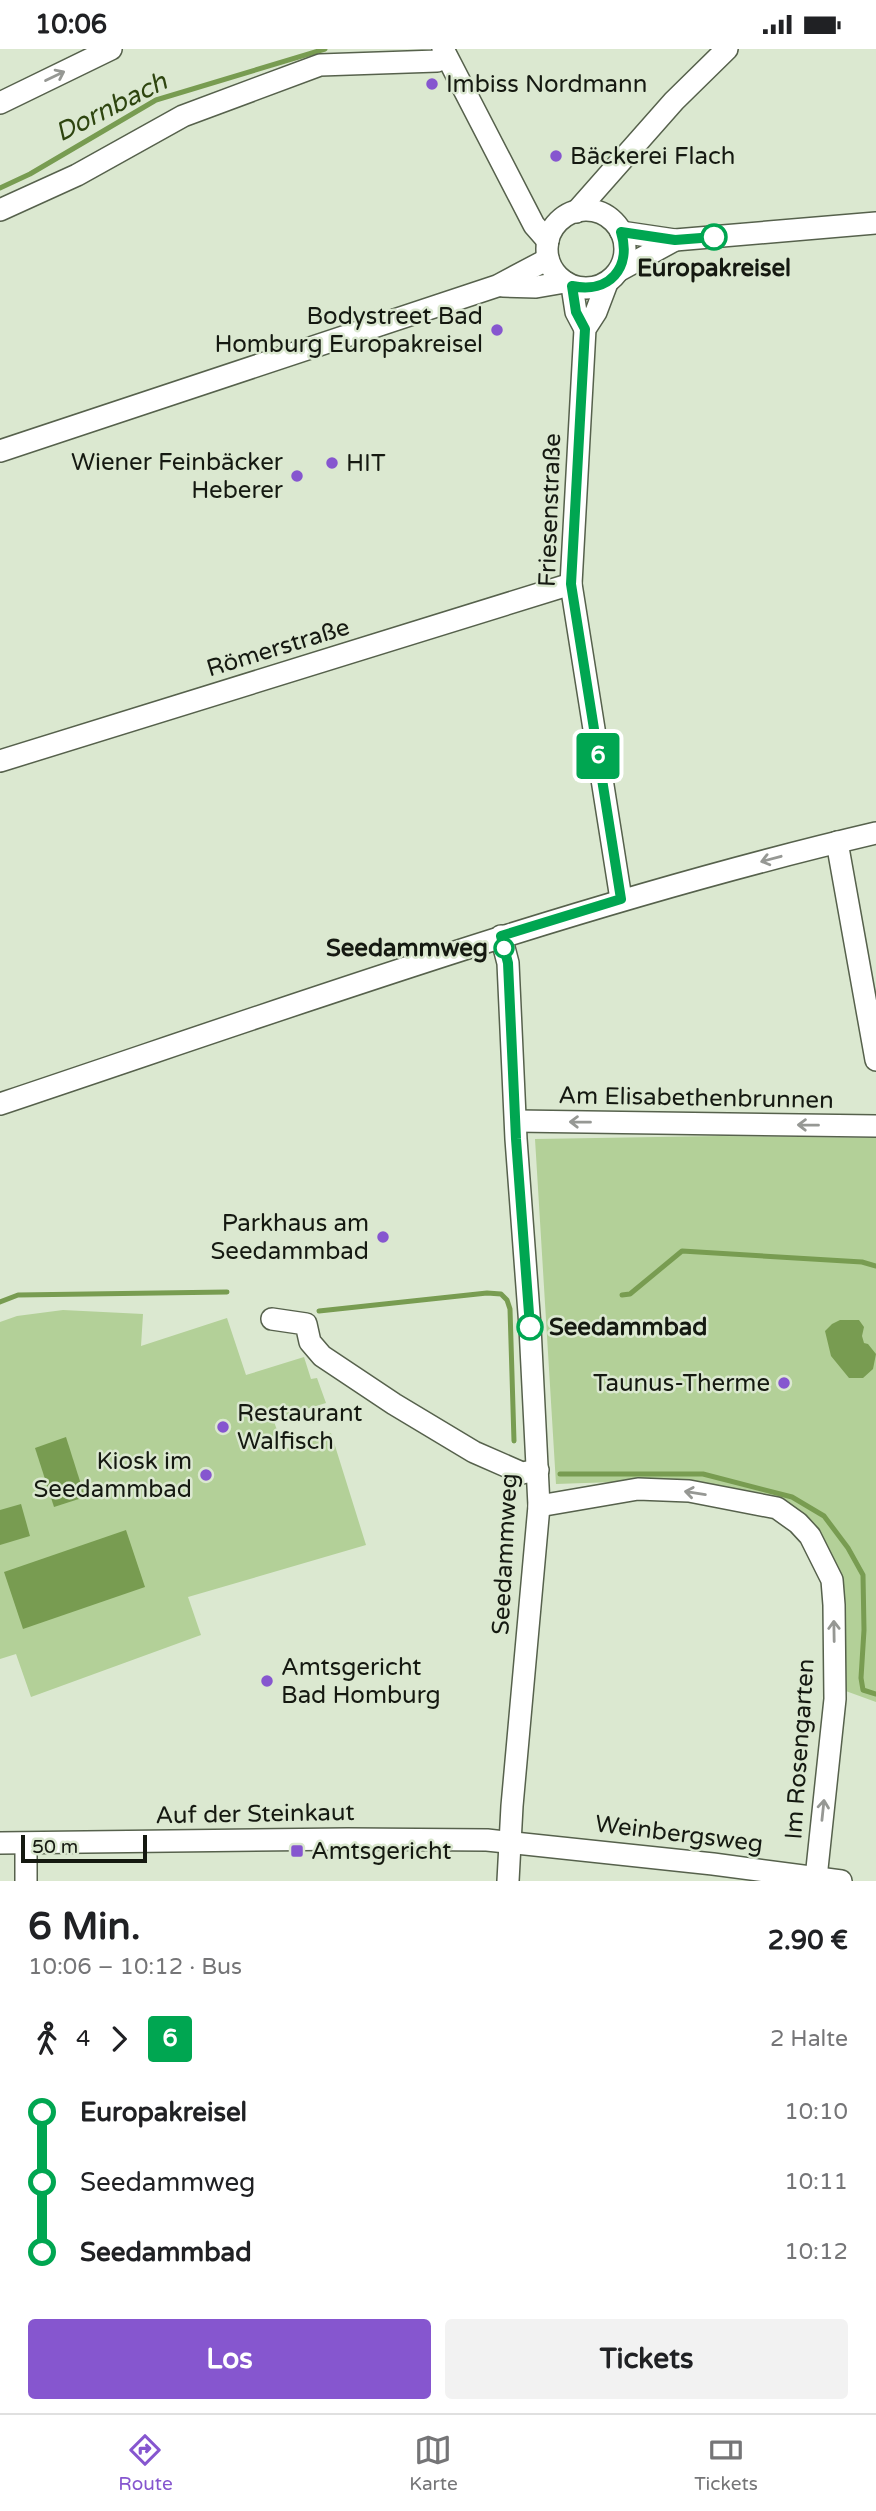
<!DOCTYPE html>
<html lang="de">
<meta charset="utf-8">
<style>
body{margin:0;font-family:"Varela Round",sans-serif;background:#f2f2f2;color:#202124;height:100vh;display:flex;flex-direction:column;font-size:26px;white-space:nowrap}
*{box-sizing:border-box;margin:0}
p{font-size:23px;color:#757577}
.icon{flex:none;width:38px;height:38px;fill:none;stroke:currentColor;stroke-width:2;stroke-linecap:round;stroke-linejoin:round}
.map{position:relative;height:1832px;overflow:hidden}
.details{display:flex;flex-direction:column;background:#fff;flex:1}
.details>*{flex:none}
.badge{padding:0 14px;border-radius:5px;font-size:24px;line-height:46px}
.scale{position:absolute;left:21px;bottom:18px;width:126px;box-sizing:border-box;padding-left:7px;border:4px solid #151911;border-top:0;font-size:19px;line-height:24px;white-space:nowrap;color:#151911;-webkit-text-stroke:5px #dbe8d0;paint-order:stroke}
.map>.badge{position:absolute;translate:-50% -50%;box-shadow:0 0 0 4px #fff}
.legs{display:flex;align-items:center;gap:10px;height:77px;padding:0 28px;font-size:23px}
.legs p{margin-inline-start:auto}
.headline{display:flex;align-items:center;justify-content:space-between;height:119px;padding:0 28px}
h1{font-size:38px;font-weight:700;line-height:52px}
.primary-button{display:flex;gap:14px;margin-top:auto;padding:14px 28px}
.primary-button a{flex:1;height:80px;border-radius:7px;background:#8656cf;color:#fff;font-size:28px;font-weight:700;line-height:80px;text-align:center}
.primary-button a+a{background:#f2f2f2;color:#202124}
ul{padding:0 28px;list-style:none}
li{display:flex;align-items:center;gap:24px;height:70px;font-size:26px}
li i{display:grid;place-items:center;width:10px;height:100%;margin:0 9px;background:currentColor}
li i::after{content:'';width:18px;height:18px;margin:-9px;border:5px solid;border-radius:50%;background:#fff}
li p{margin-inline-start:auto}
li:first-child i{background:linear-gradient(#0000 50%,currentColor 0)}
li:last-child i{background:linear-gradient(currentColor 50%,#0000 0)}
.status{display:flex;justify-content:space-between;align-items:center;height:49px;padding:0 35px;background:#fff;direction:ltr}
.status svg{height:19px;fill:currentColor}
.tab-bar{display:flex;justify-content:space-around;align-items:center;height:98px;border-top:2px solid #e0e0e0;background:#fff;font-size:19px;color:#757577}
.tab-bar a{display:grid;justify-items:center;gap:4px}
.tab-bar .current{color:#8656cf}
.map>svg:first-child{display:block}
.green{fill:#b3d098}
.water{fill:#789c51}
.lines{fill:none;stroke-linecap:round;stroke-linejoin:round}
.stream{stroke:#789c51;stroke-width:5}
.minor-casing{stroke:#56614c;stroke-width:24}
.minor{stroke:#fff;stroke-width:21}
.oneway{stroke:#969894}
.line-1-casing{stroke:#fff;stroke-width:16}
.line-1{stroke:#00a651;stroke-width:10}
.poi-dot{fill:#8656cf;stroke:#dbe8d0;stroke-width:2.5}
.stop-1-dot{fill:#fff;stroke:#00a651;stroke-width:3.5}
.labels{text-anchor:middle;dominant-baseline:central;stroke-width:5;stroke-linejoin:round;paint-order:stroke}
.poi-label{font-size:24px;fill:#151911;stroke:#dbe8d0;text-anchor:start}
.stop-label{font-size:24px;font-weight:bold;fill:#151911;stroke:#dbe8d0}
.street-label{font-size:24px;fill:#151911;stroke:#dbe8d0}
.water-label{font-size:26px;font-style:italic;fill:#2e450f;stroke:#dbe8d0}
</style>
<div class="status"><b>10:06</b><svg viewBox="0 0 49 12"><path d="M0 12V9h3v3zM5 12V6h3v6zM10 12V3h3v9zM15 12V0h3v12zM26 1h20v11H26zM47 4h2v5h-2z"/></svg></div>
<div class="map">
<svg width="876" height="1832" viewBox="0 0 876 1832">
<rect width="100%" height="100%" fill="#dbe8d0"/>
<g class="green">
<polygon points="719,1087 876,1089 876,1653 843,1641 816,1480 673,1431 556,1435 535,1090"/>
<polygon points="63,1261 143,1265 141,1297 227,1269 246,1326 304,1308 311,1330 317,1329 326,1354 273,1370 284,1400 331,1384 366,1496 188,1548 201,1586 31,1648 16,1605 0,1610 0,1273 17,1267"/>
</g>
<g class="water">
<polygon points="840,1271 859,1271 864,1278 862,1287 864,1294 868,1295 876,1305 873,1320 863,1329 849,1329 831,1307 825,1282 832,1275"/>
<polygon points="66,1388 85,1448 54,1458 35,1399"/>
<polygon points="21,1455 30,1487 0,1496 0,1461"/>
<polygon points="126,1481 145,1538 23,1580 4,1523"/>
</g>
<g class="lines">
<g class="stream">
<polyline points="0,139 30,125 156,51 325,0"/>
<polyline points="622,1246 630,1245 682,1202 862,1213 876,1217"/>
<polyline points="0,1253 18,1246 227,1243"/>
<polyline points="319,1262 487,1244 501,1245 507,1251 510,1260 514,1392"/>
<polyline points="560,1425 703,1425 792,1448 824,1467 848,1499 863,1526 864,1581 861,1629 863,1641 876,1645"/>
</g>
<defs>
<g id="minor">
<polyline points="443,0 534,176 548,192"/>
<polyline points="0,54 111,0"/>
<polyline points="0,161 77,126 183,67 320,16 437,12 446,7"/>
<circle cx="586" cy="200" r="39"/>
<polyline points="576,163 674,52 727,0"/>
<polyline points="621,183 675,191 876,174"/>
<polyline points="620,221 675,191"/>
<polyline points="607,234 596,263 585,280 571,535 621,850"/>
<polyline points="503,237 536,238 565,233"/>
<polyline points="572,237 576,263 585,280"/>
<polyline points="0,402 497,237 548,210"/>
<polyline points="0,712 571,535"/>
<polyline points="837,793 876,1011"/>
<polyline points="501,887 508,914 516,1090 530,1278 539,1457 512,1757 508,1832"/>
<path d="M 0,1055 C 290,958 578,854 876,784"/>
<polyline points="516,1072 876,1077"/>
<polyline points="272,1270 306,1275 310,1293 322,1307 394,1355 474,1403 522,1424 538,1421"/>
<polyline points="539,1457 638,1440 689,1442 777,1459 798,1474 810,1487 832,1531 834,1556 835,1650 816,1829"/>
<polyline points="0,1794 348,1790 487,1791 713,1815 841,1832"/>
<polyline points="26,1832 26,1795"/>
</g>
</defs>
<use href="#minor" class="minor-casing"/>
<use href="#minor" class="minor"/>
</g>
<defs><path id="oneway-shaft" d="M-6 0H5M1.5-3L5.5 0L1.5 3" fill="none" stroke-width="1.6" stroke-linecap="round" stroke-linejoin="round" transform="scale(1.75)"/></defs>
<g class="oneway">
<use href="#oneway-shaft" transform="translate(55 27) rotate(-26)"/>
<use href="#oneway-shaft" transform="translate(771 810) rotate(165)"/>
<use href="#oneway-shaft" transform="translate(580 1073) rotate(-179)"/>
<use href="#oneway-shaft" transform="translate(808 1076) rotate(-179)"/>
<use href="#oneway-shaft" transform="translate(695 1444) rotate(-171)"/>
<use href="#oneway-shaft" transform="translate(834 1582) rotate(-91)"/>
<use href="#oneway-shaft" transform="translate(823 1761) rotate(-84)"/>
</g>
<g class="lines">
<defs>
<path id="line-1" d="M 530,1278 L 516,1090 L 508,914 L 501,887 L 621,850 L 571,535 L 585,280 L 576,263 L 572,237 C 609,245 632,219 621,183 L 675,191 L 714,188"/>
</defs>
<use href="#line-1" class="line-1-casing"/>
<use href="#line-1" class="line-1"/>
</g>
<g class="poi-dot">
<circle cx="432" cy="35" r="7"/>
<circle cx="556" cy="107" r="7"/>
<circle cx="497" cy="281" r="7"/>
<circle cx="332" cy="414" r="7"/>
<circle cx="297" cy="427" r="7"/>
<circle cx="383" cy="1188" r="7"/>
<circle cx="784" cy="1334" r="7"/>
<circle cx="223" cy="1378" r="7"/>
<circle cx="206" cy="1426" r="7"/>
<circle cx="267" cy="1632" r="7"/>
<rect x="290" y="1795" width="14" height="14" rx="3.5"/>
</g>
<g class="stop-1-dot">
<circle cx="714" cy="188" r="12"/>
<circle cx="504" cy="899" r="9"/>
<circle cx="530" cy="1278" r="12"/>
</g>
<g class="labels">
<g class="poi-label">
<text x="446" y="35">Imbiss Nordmann</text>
<text x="570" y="107">Bäckerei Flach</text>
<text x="483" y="267" text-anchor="end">Bodystreet Bad<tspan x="483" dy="28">Homburg Europakreisel</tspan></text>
<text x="283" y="413" text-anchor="end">Wiener Feinbäcker<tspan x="283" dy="28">Heberer</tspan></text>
<text x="346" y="414">HIT</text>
<text x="369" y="1174" text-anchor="end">Parkhaus am<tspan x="369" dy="28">Seedammbad</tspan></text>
<text x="770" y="1334" text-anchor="end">Taunus-Therme</text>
<text x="237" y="1364">Restaurant<tspan x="237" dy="28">Walfisch</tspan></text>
<text x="192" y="1412" text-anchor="end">Kiosk im<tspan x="192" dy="28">Seedammbad</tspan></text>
<text x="281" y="1618">Amtsgericht<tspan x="281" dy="28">Bad Homburg</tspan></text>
<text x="311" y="1802">Amtsgericht</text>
</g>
<g class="stop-label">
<text x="714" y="219">Europakreisel</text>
<text x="488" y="899" text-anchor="end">Seedammweg</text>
<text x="549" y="1278" text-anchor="start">Seedammbad</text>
</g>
<g class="street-label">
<text transform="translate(550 461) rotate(-88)">Friesenstraße</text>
<text transform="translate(278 599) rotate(-17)">Römerstraße</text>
<text transform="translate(696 1049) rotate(1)">Am Elisabethenbrunnen</text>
<text transform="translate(505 1505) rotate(-87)">Seedammweg</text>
<text transform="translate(800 1700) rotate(-86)">Im Rosengarten</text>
<text transform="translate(255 1765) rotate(-1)">Auf der Steinkaut</text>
<text transform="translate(679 1785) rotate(7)">Weinbergsweg</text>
</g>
<g class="water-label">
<text transform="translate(111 58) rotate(-27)">Dornbach</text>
</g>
</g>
</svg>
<div class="scale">50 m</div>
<b class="badge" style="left:598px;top:707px;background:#00a651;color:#fff">6</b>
</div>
<section class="details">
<div class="headline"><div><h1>6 Min.</h1><p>10:06 – 10:12 · Bus</p></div><b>2.90 €</b></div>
<div class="legs"><svg class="icon" aria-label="walk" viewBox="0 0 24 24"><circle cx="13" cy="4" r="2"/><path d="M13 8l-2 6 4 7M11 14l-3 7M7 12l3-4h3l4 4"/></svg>4<svg class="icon" aria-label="forward" viewBox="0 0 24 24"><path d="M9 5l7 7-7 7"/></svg><b class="badge" style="background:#00a651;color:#fff">6</b><p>2 Halte</p></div>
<ul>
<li><i style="color:#00a651"></i><b>Europakreisel</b><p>10:10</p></li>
<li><i style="color:#00a651"></i><span>Seedammweg</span><p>10:11</p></li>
<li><i style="color:#00a651"></i><b>Seedammbad</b><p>10:12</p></li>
</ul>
<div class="primary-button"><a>Los</a><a>Tickets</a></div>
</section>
<nav class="tab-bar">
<a class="current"><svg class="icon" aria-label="directions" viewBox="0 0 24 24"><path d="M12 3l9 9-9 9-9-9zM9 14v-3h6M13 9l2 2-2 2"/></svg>Route</a>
<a><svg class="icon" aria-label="map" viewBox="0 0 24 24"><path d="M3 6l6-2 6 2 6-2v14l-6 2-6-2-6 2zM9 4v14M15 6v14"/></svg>Karte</a>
<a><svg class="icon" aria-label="tickets" viewBox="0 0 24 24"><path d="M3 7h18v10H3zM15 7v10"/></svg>Tickets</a>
</nav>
